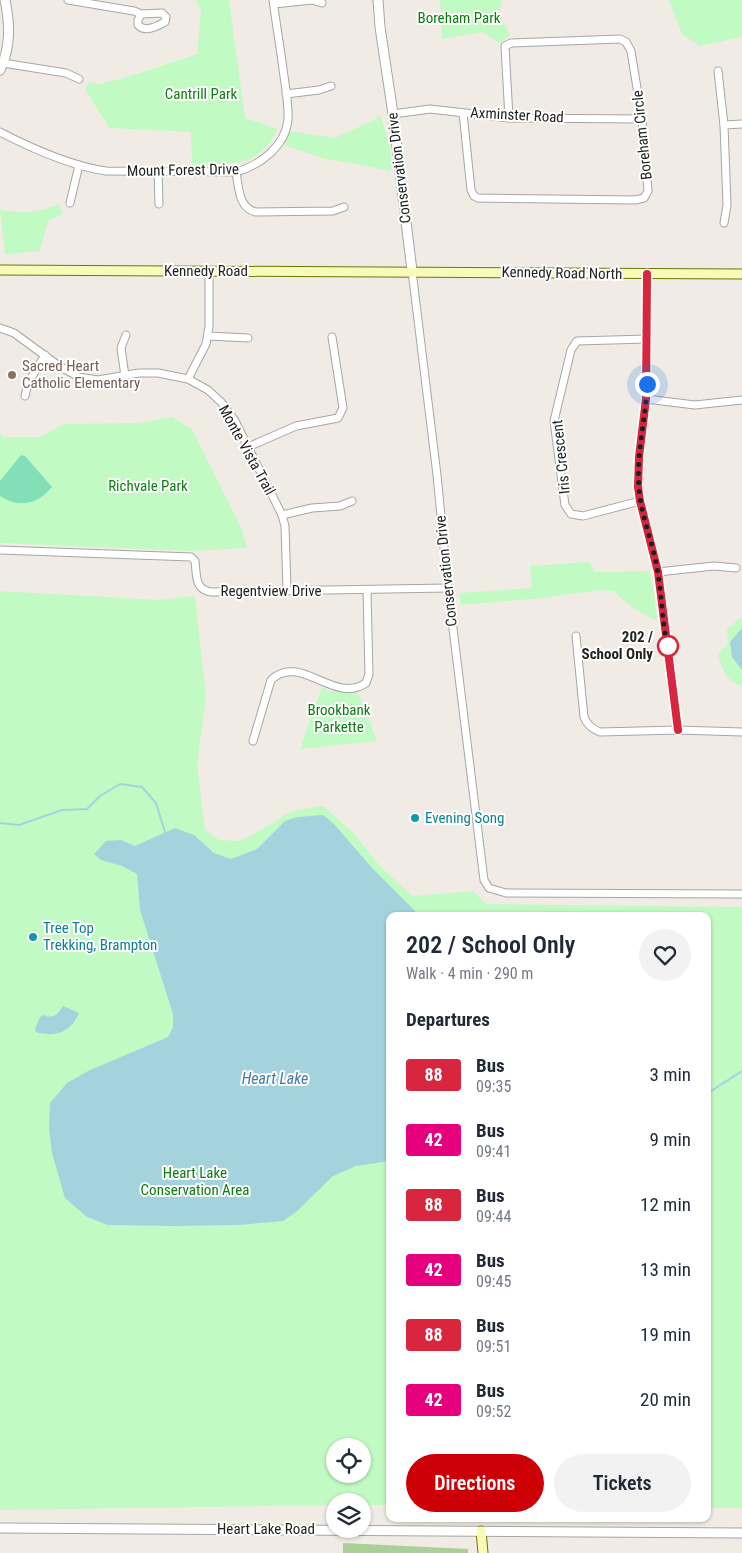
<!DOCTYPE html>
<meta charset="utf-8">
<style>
body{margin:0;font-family:"Roboto Condensed",sans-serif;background:#f2f2f3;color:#1f2937;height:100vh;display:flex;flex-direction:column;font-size:19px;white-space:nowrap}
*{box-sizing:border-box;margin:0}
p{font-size:16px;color:#747a83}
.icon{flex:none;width:28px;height:28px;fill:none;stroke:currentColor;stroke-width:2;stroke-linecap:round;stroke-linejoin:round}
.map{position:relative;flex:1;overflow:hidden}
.details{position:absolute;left:386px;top:912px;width:325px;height:610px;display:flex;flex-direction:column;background:#fff;border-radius:10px;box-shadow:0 1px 4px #0004}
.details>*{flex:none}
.badge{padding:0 10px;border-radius:4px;font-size:18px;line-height:32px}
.controls{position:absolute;left:326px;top:1438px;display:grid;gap:10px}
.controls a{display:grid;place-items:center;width:45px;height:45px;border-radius:50%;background:#fff;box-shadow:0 1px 4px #0004;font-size:25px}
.you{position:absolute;width:25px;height:25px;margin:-12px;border:4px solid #fff;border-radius:50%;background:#1a73e8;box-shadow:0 0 0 8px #1a73e833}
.map>.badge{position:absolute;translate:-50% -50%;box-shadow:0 0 0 2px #fff}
h2{padding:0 20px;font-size:19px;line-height:45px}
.round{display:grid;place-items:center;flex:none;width:52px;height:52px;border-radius:26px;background:#f2f2f3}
.headline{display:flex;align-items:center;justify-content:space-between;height:85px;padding:0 20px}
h1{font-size:24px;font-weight:600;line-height:38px}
.primary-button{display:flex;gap:10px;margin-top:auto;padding:10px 20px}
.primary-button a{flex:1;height:58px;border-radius:30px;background:#cd0008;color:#fff;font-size:20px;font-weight:600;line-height:58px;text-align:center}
.primary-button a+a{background:#f2f2f3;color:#1f2937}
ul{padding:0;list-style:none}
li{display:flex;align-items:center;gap:15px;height:65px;padding:0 20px}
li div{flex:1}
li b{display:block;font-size:19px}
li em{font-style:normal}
li .badge{min-width:55px;font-weight:700;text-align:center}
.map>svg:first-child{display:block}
.forest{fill:#abcf99}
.park{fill:#c2fac4;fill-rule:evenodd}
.pitch{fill:#82dfb8}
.water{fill:#a5d3dd}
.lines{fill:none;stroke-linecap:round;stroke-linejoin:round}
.stream{stroke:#a5d3dd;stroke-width:2}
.minor-casing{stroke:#a6a6a6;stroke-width:9}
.tertiary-casing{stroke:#a6a6a6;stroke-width:11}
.secondary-casing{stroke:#6f7704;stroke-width:11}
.minor{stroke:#fff;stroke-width:7}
.tertiary{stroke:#fff;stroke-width:9}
.secondary{stroke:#f9fab9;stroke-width:9}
.line-casing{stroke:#fff;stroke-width:11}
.line{stroke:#d7263d;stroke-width:8}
.walk{stroke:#1f1f1f;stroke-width:5;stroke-dasharray:0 9}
.education-dot{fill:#8d6e63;stroke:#fff;stroke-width:2}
.stop-dot{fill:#fff;stroke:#d7263d;stroke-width:2.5}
.culture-dot{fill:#0f9aa8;stroke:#fff;stroke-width:2}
.labels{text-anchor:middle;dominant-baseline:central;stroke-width:4;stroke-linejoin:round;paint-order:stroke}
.park-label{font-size:15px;fill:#0b7e10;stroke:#fff}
.street-label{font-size:15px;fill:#1f1f1f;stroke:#fff}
.education-label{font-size:15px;fill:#785e54;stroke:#fff;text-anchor:start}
.stop-label{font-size:15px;font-weight:bold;fill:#1f1f1f;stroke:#fff;text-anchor:end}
.culture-label{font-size:15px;fill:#0d838f;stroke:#fff;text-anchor:start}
.water-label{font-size:16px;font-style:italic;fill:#477aa7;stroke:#fff}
</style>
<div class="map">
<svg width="742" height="1553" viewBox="0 0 742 1553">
<rect width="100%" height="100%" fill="#f0ece5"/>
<polygon class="forest" points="343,1543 468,1549 468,1553 343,1553"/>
<g class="park">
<path d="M 196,0 L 229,0 L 245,118 L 277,129 C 260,169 228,164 192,165 L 191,132 L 109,128 L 85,89 L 89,82 L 99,84 L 121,79 L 197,54 L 201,11 Z"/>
<polygon points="440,0 502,0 499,14 510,35 500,43 482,32 442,39"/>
<polygon points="669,0 742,0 742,37 700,46 682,34"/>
<path d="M 380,115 C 386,133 394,152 391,171 L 322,158 L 284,145 L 289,131 L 335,138 L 376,119 Z"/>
<path d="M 59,204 L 63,214 L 48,221 L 40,251 L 5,254 L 0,210 C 25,213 35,214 59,204 Z"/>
<polygon points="172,417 192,429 241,527 247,548 189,551 0,543 0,433 3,437 40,437 64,424 139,423"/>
<path d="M 590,562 L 594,572 L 649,571 L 654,592 L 657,621 C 641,613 626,604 614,591 L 601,590 L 543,598 L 461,605 L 459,593 L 532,588 L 530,566 Z"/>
<path d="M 0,591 L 158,600 L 195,596 L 206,697 L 197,764 L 205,830 L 219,840 L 239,841 L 256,833 L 292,811 L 323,806 L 354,833 L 379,865 L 412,896 L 473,891 L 486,904 L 742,907 L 742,1508 L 708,1508 L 708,916 L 390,916 L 390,1505 L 363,1505 L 362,1501 L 335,1501 L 335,1505 L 0,1510 ZM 335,1446 L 362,1446 L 362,1474 L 335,1474 Z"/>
<path d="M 742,617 L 742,687 C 725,679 724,672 718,655 L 728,643 L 727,629 Z"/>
<polygon points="322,687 330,691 358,693 377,741 300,749"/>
</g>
<path class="pitch" d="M 21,455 L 25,456 L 52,487 C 38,504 19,509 0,496 L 0,481 Z"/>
<g class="water">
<polygon points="742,628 742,670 732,657 730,642"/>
<polygon points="323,815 334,824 372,868 420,916 390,916 390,1161 356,1166 333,1176 296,1212 283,1221 238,1225 174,1226 108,1225 87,1217 65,1198 52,1153 49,1129 50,1103 67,1083 88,1071 168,1037 173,1027 173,1014 140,910 137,874 122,866 101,860 94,854 106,841 121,840 135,846 175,828 194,835 214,853 231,859 257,849 285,821 297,817"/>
<path d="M 63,1006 L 79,1013 C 71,1032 55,1038 36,1032 L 35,1029 L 40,1017 L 43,1015 C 53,1019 58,1015 63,1006 Z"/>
</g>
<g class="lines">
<g class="stream">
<polyline points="0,823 19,825 62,810 87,809 100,796 120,784 142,787 156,803 166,835"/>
<polyline points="708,1093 742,1071"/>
</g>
<defs>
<g id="minor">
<path d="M 68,0 L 134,11 L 141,14 L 162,13 L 166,17 L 165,22 C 157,26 145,33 138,25 L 138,20 L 141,14"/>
<polyline points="274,4 312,0 322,3"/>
<polyline points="3,63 66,73 79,79"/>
<polyline points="718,71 724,125"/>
<polyline points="286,94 319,90 331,86"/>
<polyline points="463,113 471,190 474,196 478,198 635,200 644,198 648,191 642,119 631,51 626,42 620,39 511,43 505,46 509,118"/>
<polyline points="393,114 430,109 509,118 642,119"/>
<path d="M 0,132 C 31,148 72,166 106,171 L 236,172 C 261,165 285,146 288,120 C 289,103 285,85 283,69 C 280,46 276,23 273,0"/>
<polyline points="158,171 159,204"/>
<path d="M 236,172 C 239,187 238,208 256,212 L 333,211 L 344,207"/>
<polyline points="70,203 79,165"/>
<polyline points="724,223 727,205 724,125 742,124"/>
<polyline points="412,271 437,475 448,588 484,880 489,888 506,893 742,894"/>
<polyline points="647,274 646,399 639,457 639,487 640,501 658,572 678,730"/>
<polyline points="0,328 14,333 59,366 79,377 98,380 139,373 158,373 188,379 208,390 221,402 235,421 282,515 285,526 287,591"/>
<polyline points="208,336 248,338"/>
<polyline points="125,376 121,348 126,335"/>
<polyline points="188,379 206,344 209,327 209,271"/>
<polyline points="25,396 28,383 45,355"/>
<polyline points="646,399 695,405 742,400"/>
<polyline points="248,447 296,426 338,418 343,408 332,337"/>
<polyline points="640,501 583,516 571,514 565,505 554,421 571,350 577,341 647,339"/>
<polyline points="282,515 312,508 340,506 352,501"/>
<path d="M 0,550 L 191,557 L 195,561 C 197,575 194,589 211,592 L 448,588"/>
<polyline points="658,572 714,566 736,568"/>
<path d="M 576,636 L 584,717 C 587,725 592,729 600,732 L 678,730 L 742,732"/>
<path d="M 253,741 L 271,680 C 300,652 334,705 366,683 L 369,674 L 367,591"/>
</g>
<g id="tertiary">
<polyline points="378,0 380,27 393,114 412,271"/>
<path d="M 0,70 C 11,47 10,24 5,0"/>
<polyline points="0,1528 742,1533"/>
</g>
<g id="secondary">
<polyline points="0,270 742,274"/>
<polyline points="481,1531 483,1553"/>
</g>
</defs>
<use href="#minor" class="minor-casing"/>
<use href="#tertiary" class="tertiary-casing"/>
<use href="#secondary" class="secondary-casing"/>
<use href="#minor" class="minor"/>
<use href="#tertiary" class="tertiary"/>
<use href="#secondary" class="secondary"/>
</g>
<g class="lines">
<defs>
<polyline id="line" points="647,274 646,399 639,457 638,487 640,501 658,572 678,730"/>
</defs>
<use href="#line" class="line-casing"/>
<use href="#line" class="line"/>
<path class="walk" d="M 647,384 C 646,419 636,453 639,488 C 641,517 654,545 658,574 C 662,597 662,625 668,646"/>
</g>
<circle class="education-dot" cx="12" cy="375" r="5"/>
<circle class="stop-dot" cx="668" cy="646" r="10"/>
<g class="culture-dot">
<circle cx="415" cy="818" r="5"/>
<circle cx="33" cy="937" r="5"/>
</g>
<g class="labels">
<g class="park-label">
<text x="459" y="18">Boreham Park</text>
<text x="201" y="94">Cantrill Park</text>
<text x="148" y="486">Richvale Park</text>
<text x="339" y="710">Brookbank<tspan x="339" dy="17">Parkette</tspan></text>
<text x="195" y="1173">Heart Lake<tspan x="195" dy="17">Conservation Area</tspan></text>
</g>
<g class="street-label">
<text transform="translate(517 115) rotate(3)">Axminster Road</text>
<text transform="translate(642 135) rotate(-96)">Boreham Circle</text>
<text transform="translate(399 168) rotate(-97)">Conservation Drive</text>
<text transform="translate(183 170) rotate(-1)">Mount Forest Drive</text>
<text x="206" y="271">Kennedy Road</text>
<text transform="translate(562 273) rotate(1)">Kennedy Road North</text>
<text transform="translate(247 450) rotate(61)">Monte Vista Trail</text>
<text transform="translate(561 457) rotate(-96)">Iris Crescent</text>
<text transform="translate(446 571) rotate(-96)">Conservation Drive</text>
<text x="271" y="591">Regentview Drive</text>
<text x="266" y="1529">Heart Lake Road</text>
</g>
<g class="education-label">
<text x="22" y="366">Sacred Heart<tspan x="22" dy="17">Catholic Elementary</tspan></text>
</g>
<g class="stop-label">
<text x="653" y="637">202 /<tspan x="653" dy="17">School Only</tspan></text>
</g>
<g class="culture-label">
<text x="425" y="818">Evening Song</text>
<text x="43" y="928">Tree Top<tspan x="43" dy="17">Trekking, Brampton</tspan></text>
</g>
<g class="water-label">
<text x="275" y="1078">Heart Lake</text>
</g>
</g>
</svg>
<div class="controls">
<a><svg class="icon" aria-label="locate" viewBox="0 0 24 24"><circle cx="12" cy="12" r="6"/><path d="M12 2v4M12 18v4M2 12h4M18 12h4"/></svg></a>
<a><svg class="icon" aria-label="layers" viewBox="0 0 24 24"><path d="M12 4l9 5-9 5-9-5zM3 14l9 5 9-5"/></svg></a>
</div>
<div class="you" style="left:647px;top:384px"></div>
<section class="details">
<div class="headline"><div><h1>202 / School Only</h1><p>Walk · 4 min · 290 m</p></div><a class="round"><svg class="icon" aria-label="heart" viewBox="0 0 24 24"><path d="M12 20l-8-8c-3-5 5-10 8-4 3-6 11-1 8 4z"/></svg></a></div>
<h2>Departures</h2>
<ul>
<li><span class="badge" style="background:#d7263d;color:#fff">88</span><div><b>Bus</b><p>09:35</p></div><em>3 min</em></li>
<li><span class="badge" style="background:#e6007e;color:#fff">42</span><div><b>Bus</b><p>09:41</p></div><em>9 min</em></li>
<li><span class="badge" style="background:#d7263d;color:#fff">88</span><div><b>Bus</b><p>09:44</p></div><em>12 min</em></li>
<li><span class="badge" style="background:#e6007e;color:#fff">42</span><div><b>Bus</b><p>09:45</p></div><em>13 min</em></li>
<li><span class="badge" style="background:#d7263d;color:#fff">88</span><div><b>Bus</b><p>09:51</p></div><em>19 min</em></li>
<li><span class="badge" style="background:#e6007e;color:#fff">42</span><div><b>Bus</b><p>09:52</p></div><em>20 min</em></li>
</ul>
<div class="primary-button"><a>Directions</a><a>Tickets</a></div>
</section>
</div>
